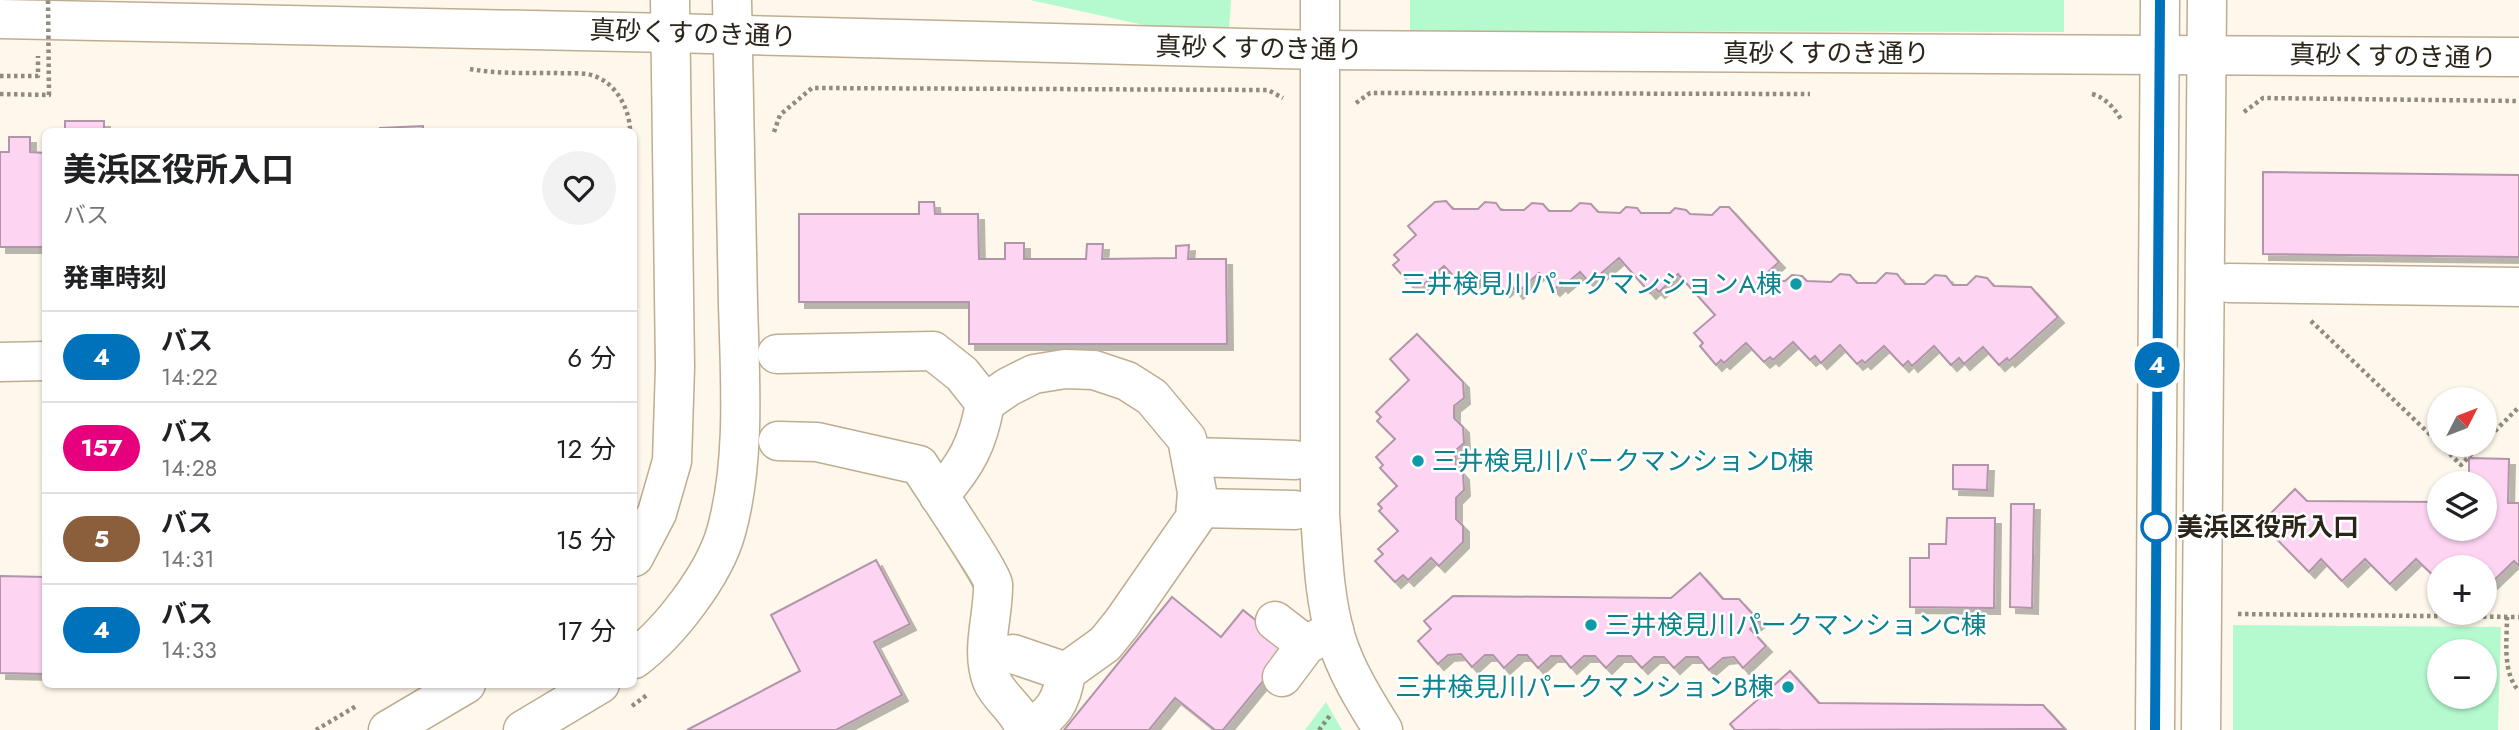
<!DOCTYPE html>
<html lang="ja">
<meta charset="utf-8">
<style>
body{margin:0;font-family:Jost,"Noto Sans JP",sans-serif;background:#f2f2f2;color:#202124;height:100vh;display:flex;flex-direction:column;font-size:26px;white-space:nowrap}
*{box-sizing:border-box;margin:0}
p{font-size:23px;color:#757577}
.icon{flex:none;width:38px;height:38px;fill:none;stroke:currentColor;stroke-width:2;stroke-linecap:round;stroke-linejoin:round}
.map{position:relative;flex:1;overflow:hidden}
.sheet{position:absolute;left:42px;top:128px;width:595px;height:560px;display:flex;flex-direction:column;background:#fff;border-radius:10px;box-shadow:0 2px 5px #0004}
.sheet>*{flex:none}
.badge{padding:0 14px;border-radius:23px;font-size:24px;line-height:46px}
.needle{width:46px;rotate:48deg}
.tools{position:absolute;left:2427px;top:387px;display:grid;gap:14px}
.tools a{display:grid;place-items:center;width:70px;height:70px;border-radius:50%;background:#fff;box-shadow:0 2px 5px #0004;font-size:35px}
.map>.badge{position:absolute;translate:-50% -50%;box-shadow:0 0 0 4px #fff}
h2{padding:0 21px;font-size:26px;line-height:63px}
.round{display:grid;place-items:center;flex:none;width:74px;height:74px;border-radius:37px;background:#f2f2f2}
.head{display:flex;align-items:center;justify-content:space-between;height:119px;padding:0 21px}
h1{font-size:33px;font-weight:700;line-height:52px}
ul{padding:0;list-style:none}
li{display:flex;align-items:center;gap:21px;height:91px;padding:0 21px;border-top:2px solid #e0e0e0}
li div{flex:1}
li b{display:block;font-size:26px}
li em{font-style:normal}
li .badge{min-width:77px;font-weight:700;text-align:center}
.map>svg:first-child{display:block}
.green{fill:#b4face;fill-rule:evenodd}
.building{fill:#fdd5f2;stroke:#b195a9;stroke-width:2;filter:url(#shadow)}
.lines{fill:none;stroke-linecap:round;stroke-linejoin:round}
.minor-casing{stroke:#bead90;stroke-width:41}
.path{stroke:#918a7f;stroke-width:4.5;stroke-dasharray:3.5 3.5;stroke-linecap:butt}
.minor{stroke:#fff;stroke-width:38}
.path-bridge{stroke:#918a7f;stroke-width:4.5;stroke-dasharray:3.5 3.5;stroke-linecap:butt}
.line-casing{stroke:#fff;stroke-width:16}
.line{stroke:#0072bc;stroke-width:10}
.culture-dot{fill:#0f9aa8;stroke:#fff;stroke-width:2.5}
.stop-dot{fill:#fff;stroke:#0072bc;stroke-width:3.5}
.labels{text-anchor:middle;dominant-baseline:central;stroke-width:5;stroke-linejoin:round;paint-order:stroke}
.street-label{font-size:26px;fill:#2c251a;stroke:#fff}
.culture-label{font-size:26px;fill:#0d838f;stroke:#fff;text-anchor:end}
.stop-label{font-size:26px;font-weight:bold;fill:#2c251a;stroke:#fff;text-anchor:start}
</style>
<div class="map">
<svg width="2519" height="730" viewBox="0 0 2519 730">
<defs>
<filter id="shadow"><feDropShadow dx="6" dy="6" stdDeviation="0" flood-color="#0004"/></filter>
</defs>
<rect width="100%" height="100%" fill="#fef7eb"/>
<g class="green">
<polygon points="1030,0 1231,0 1229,30 1153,27"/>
<polygon points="1410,0 2064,0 2064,32 1410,31"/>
<path d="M 2233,625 L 2501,627 L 2498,730 L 2233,730 ZM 2440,651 L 2485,651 L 2485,696 L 2440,696 Z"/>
<polygon points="1326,702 1342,730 1305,730"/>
</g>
<g class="building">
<rect x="65" y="121" width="39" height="10"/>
<polygon points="423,126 423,131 380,131 380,128"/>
<polygon points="9,137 30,137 30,152 46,153 46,247 0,247 0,152 9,152"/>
<polygon points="2263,172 2519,175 2519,257 2263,254"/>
<polygon points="1446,201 1453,209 1478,209 1485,202 1496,203 1501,210 1524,210 1532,203 1543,204 1549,211 1571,211 1580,203 1591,204 1598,212 1620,213 1626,207 1637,208 1641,213 1670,213 1675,208 1686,210 1690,214 1712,215 1720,207 1729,207 1779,262 1759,280 1785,281 1792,275 1802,276 1807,281 1831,282 1840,274 1850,275 1857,283 1876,283 1886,273 1897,274 1905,284 1925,284 1935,275 1946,276 1953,285 1967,285 1976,276 1987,278 1994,286 2031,287 2058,317 2009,361 2007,358 1999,365 1983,347 1964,364 1959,358 1951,365 1934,346 1912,366 1908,361 1903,366 1884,346 1865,363 1862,360 1857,364 1840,345 1821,363 1815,356 1810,360 1793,342 1773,360 1770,357 1764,362 1746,343 1724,363 1721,360 1716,365 1700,346 1703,343 1694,333 1715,315 1678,274 1659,292 1655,288 1650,293 1619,258 1590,283 1580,272 1562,287 1560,284 1554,290 1539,273 1517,293 1511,285 1504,291 1486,271 1471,284 1466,279 1461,284 1444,266 1422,286 1418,282 1413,287 1393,265 1399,260 1394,255 1416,235 1408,226 1435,202"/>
<polygon points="919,202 934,202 935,214 978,214 979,259 1005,259 1005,243 1024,243 1024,259 1086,259 1087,244 1103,244 1102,259 1176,258 1176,246 1189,245 1188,259 1226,259 1227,344 969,344 969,302 799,302 799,214 919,214"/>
<polygon points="1417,334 1463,382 1464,398 1454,406 1454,418 1463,427 1464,443 1455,451 1456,466 1463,474 1464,490 1456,498 1456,519 1463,526 1463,542 1439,566 1431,558 1408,580 1403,575 1395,582 1375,561 1383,554 1378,549 1398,531 1379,511 1382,508 1378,504 1397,486 1380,468 1383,465 1376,457 1395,439 1377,421 1381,417 1376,412 1409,380 1390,359"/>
<polygon points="2469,458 2509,459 2508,503 2519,503 2519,566 2514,561 2489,585 2485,581 2485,567 2471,567 2465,561 2458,567 2440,567 2440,582 2416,559 2390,584 2365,559 2342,581 2321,559 2309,572 2261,523 2295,489 2307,501 2440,502 2440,528 2485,528 2485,483 2469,483"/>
<polygon points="1953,465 1988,465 1987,490 1953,489"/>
<polygon points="2011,504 2034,504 2032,608 2010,607"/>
<polygon points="1947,518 1995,518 1994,608 1910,607 1910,558 1929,558 1929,544 1946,544"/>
<polygon points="876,560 910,624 874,642 902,695 836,730 687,730 800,671 771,615"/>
<polygon points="1700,573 1723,599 1739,599 1759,621 1750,629 1766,646 1743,668 1734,657 1723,658 1709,670 1698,657 1686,657 1674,668 1664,657 1654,657 1642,668 1631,656 1618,656 1606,668 1595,656 1584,656 1571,668 1561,656 1551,656 1538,668 1527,655 1518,655 1504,668 1493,655 1485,655 1472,667 1461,654 1448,655 1438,664 1418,641 1431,629 1424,621 1453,596 1671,598"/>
<polygon points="0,576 46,577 46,674 0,673"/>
<polygon points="1172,597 1221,637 1243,610 1290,648 1223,730 1215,730 1175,698 1149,730 1064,730"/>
<polygon points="1790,671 1819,703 2043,705 2065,729 1735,730 1730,724"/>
</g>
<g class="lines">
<defs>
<g id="minor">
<path d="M 1320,0 L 1320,514 C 1323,556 1324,597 1336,638 C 1346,671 1365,701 1383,730"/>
<polyline points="0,19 671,33 1320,50 2519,57"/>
<polyline points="2229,283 2519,287"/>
<path d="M 777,354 L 933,351 L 962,374 L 985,403 C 978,444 966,465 939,496"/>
<polyline points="0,362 46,361"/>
<polyline points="985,403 1008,387 1034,374 1065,369 1094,370 1127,381 1152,397 1187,439 1197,492 1195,518 1122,623 1105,644 1066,672 1013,654 988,657"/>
<path d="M 778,441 L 817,442 L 919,465 C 930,482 992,574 993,584 C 994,615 980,650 992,681 C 1000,699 1020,710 1025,730"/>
<polyline points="1191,457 1295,460"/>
<polyline points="1196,508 1295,510"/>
<polyline points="634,557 657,513 672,461 675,367 670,0"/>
<polyline points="1275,621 1306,645"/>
<path d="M 634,659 C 669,633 714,575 726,532 C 746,461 740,377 738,304 C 736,202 734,101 732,0"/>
<polyline points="1282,677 1306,645 1334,630"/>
<polyline points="388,730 466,684"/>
<polyline points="523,730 600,684"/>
<path d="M 1026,730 C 1053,715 1062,702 1066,672"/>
<polyline points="2155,730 2160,0"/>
<polyline points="2201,730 2207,0"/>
</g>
</defs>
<use href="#minor" class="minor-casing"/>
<g class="path">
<path d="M 470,69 C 498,74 527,73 556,73 C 570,74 586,71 599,78 C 618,87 630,111 630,131"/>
<polyline points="0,76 38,76 38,56"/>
<path d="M 2092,94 C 2106,98 2113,107 2121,119"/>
<polyline points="1356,103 1370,93 1810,94"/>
<polyline points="2244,112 2263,98 2519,101"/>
<polyline points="774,132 780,115 812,88 1268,90 1283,98"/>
<polyline points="2311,321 2440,444"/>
<polyline points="2485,441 2519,407"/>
<polyline points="2440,444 2461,465 2481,444"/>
<polyline points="2238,614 2519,617"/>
<path d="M 2507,617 C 2507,640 2502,673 2519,691"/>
<polyline points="632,706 647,695"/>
<polyline points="316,730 358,705"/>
<polyline points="1319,730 1331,714"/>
</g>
<use href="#minor" class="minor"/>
<polyline class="path-bridge" points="0,94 49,95 48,0"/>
</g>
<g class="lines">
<defs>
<polyline id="line" points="2155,730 2160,0"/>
</defs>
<use href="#line" class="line-casing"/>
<use href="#line" class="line"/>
</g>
<g class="culture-dot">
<circle cx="1796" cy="284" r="7"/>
<circle cx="1418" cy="461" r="7"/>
<circle cx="1591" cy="625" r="7"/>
<circle cx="1788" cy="687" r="7"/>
</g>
<circle class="stop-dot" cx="2156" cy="527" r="14"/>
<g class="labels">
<g class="street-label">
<text transform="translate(693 33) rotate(2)">真砂くすのき通り</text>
<text transform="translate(1259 48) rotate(1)">真砂くすのき通り</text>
<text x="1826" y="53">真砂くすのき通り</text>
<text transform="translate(2393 56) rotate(1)">真砂くすのき通り</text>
</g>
<g class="culture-label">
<text x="1782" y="284">三井検見川パークマンションA棟</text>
<text x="1432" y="461" text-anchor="start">三井検見川パークマンションD棟</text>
<text x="1605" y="625" text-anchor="start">三井検見川パークマンションC棟</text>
<text x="1774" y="687">三井検見川パークマンションB棟</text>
</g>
<g class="stop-label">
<text x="2177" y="527">美浜区役所入口</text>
</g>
</g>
</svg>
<div class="tools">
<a><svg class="needle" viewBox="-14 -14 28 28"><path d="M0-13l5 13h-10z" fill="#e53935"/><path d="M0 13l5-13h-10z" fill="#757577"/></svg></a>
<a><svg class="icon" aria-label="layers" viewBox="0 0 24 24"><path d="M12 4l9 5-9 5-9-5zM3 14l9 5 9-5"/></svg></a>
<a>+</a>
<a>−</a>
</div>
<b class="badge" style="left:2157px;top:365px;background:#0072bc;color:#fff">4</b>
<section class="sheet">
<div class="head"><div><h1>美浜区役所入口</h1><p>バス</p></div><a class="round"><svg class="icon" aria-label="heart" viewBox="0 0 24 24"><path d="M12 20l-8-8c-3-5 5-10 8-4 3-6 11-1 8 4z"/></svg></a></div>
<h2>発車時刻</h2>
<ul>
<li><span class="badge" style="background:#0072bc;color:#fff">4</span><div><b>バス</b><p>14:22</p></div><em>6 分</em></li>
<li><span class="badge" style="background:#e6007e;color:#fff">157</span><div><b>バス</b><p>14:28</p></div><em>12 分</em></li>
<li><span class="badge" style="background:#8b5e3c;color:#fff">5</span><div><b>バス</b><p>14:31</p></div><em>15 分</em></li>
<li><span class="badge" style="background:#0072bc;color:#fff">4</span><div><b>バス</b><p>14:33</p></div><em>17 分</em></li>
</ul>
</section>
</div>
